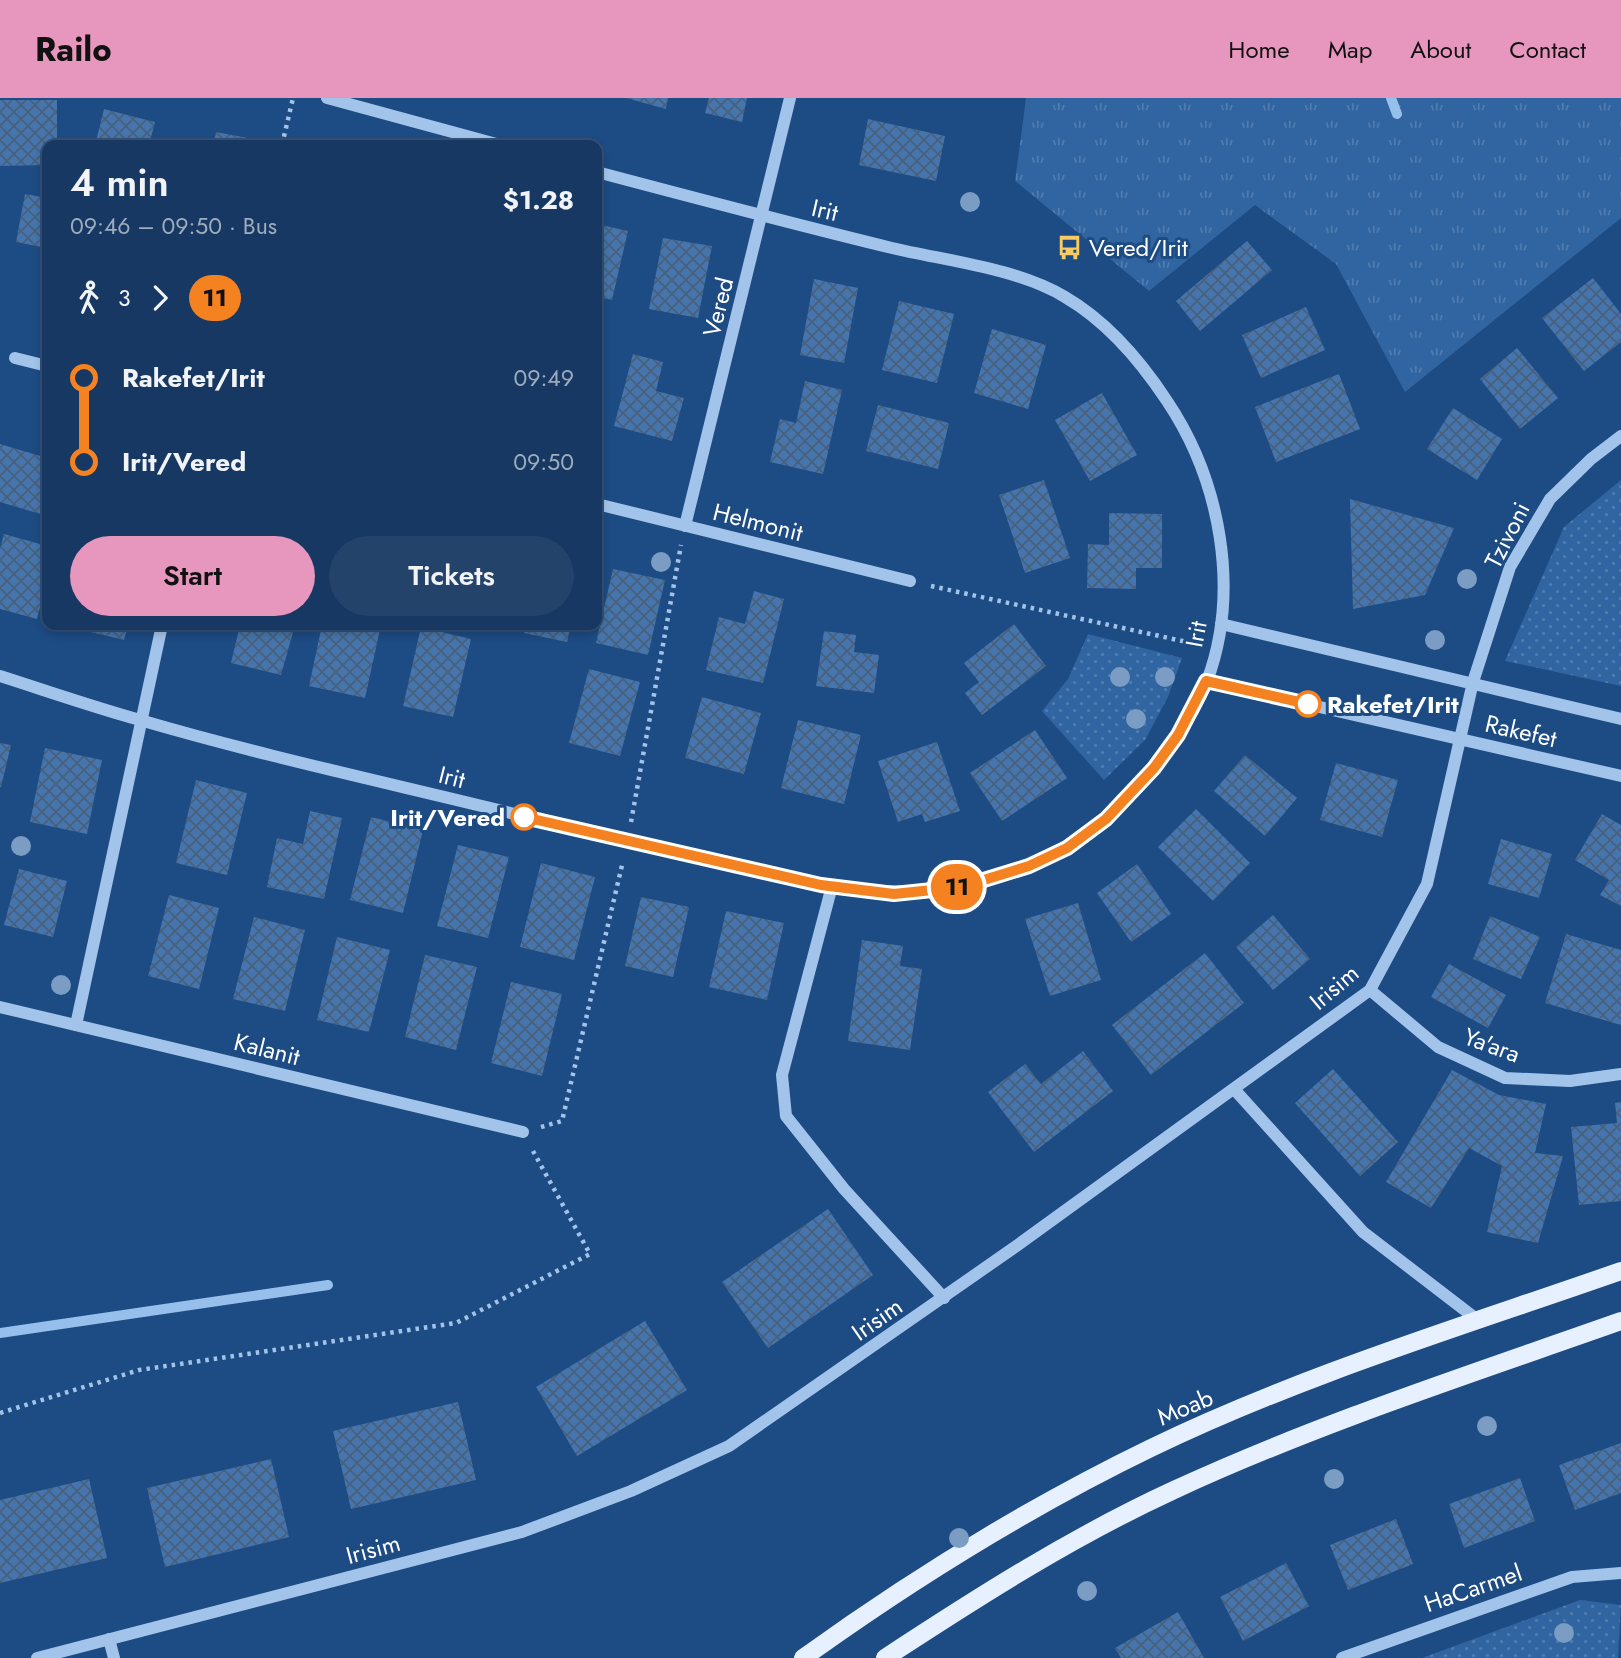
<!DOCTYPE html>
<meta charset="utf-8">
<style>
body{margin:0;font-family:Jost,sans-serif;background:#23436b;color:#f1f3f6;height:100vh;display:flex;flex-direction:column;font-size:26px;white-space:nowrap}
*{box-sizing:border-box;margin:0}
p{font-size:23px;color:#9eacbe}
.icon{flex:none;width:38px;height:38px;fill:none;stroke:currentColor;stroke-width:2;stroke-linecap:round;stroke-linejoin:round}
.map{position:relative;flex:1;overflow:hidden}
.details{position:absolute;left:42px;top:42px;width:560px;height:490px;display:flex;flex-direction:column;background:#163862;border-radius:14px;box-shadow:0 4px 10px #0003,0 0 0 2px #355277}
.details>*{flex:none}
.badge{padding:0 14px;border-radius:23px;font-size:24px;line-height:46px}
.map>.badge{position:absolute;translate:-50% -50%;box-shadow:0 0 0 4px #fff}
.legs{display:flex;align-items:center;gap:10px;height:77px;padding:0 28px;font-size:23px}
.legs p{margin-inline-start:auto}
.summary{display:flex;align-items:center;justify-content:space-between;height:119px;padding:0 28px}
h1{font-size:38px;font-weight:600;line-height:52px}
.primary-button{display:flex;gap:14px;margin-top:auto;padding:14px 28px}
.primary-button a{flex:1;height:80px;border-radius:42px;background:#e797bd;color:#111;font-size:28px;font-weight:600;line-height:80px;text-align:center}
.primary-button a+a{background:#23436b;color:#f1f3f6}
ul{padding:0 28px;list-style:none}
li{display:flex;align-items:center;gap:24px;height:84px;font-size:26px}
li i{display:grid;place-items:center;width:10px;height:100%;margin:0 9px;background:currentColor}
li i::after{content:'';width:18px;height:18px;margin:-9px;border:5px solid;border-radius:50%;background:#163862}
li p{margin-inline-start:auto}
li:first-child i{background:linear-gradient(#0000 50%,currentColor 0)}
li:last-child i{background:linear-gradient(currentColor 50%,#0000 0)}
header{display:flex;align-items:center;gap:42px;box-sizing:border-box;height:98px;padding:0 35px;background:#e797bd;color:#111}
header strong{font-size:33px}
nav{display:flex;gap:38px;margin-inline-start:auto;font-size:24px}
.map>svg:first-child{display:block}
.grass{fill:url(#grass-tufts)}
.park{fill:url(#park-dots)}
.lines{fill:none;stroke-linecap:round;stroke-linejoin:round}
.stream{stroke:#97bfec;stroke-width:10}
.building{fill:url(#building-cross-hatch)}
.path{stroke:#a3c4ea;stroke-width:4.5;stroke-dasharray:3.5 5;stroke-linecap:butt}
.minor{stroke:#a3c4ea;stroke-width:12}
.major{stroke:#e7f0fe;stroke-width:18}
.tree{fill:#7b9cc3}
.line-1-casing{stroke:#fff;stroke-width:16}
.line-1{stroke:#f58220;stroke-width:10}
.stop-1-dot{fill:#fff;stroke:#f58220;stroke-width:3.5}
.labels{text-anchor:middle;dominant-baseline:central;stroke-width:6;stroke-linejoin:round;paint-order:stroke}
.street-label{font-size:24px;fill:#fff;stroke:#1d4b83}
.poi-label{font-size:24px;fill:#fff;stroke:#1d4b83;text-anchor:start}
.stop-label{font-size:24px;font-weight:bold;fill:#fff;stroke:#1d4b83;text-anchor:start}
</style>
<header>
<strong>Railo</strong>
<nav><a>Home</a><a>Map</a><a>About</a><a>Contact</a></nav>
</header>
<div class="map">
<svg width="1621" height="1560" viewBox="0 0 1621 1560">
<defs>
<pattern id="grass-tufts" width="24" height="20" patternUnits="userSpaceOnUse" patternTransform="scale(1.75)"><rect width="24" height="20" fill="#3165a1"/><path d="M3 7l-1-3M5 7V3M7 7l1-3M15 17l-1-3M17 17v-4M19 17l1-3" fill="none" stroke="#507caf"/></pattern>
<pattern id="park-dots" width="8" height="8" patternUnits="userSpaceOnUse" patternTransform="scale(1.75)"><rect width="8" height="8" fill="#3165a1"/><path d="M2 2h.1M6 6h.1" fill="none" stroke="#507caf" stroke-width="1.8" stroke-linecap="round"/></pattern>
<pattern id="building-cross-hatch" width="8" height="8" patternUnits="userSpaceOnUse" patternTransform="scale(1.75)"><rect width="8" height="8" fill="#4575ac"/><path d="M0 0l8 8M0 8l8-8" fill="none" stroke="#48607c"/></pattern>
</defs>
<rect width="100%" height="100%" fill="#1d4b83"/>
<polygon class="grass" points="1026,0 1621,0 1621,120 1405,294 1336,166 1255,107 1149,193 1015,83"/>
<g class="park">
<polygon points="1621,382 1621,588 1505,563 1564,429"/>
<polygon points="1088,536 1182,560 1168,599 1145,642 1104,682 1042,613 1068,581"/>
<polygon points="1580,1502 1621,1507 1618,1560 1422,1560"/>
</g>
<g class="lines">
<g class="stream">
<polyline points="1391,0 1397,16"/>
<polyline points="0,1235 328,1187"/>
</g>
</g>
<g class="building">
<polygon points="626,0 668,0 666,11"/>
<polygon points="709,0 747,0 742,24 705,15"/>
<polygon points="0,2 57,2 57,47 47,47 47,67 0,68"/>
<polygon points="104,11 155,24 149,47 95,47"/>
<polygon points="868,21 945,38 936,83 859,67"/>
<polygon points="216,34 253,41 251,47 213,47"/>
<polygon points="25,96 47,100 47,150 16,144"/>
<polygon points="597,126 628,133 612,202 597,199"/>
<polygon points="663,140 712,148 698,220 649,211"/>
<polygon points="1247,143 1272,172 1200,233 1176,203"/>
<polygon points="1593,180 1621,216 1621,244 1584,273 1542,220"/>
<polygon points="814,181 858,190 844,265 800,257"/>
<polygon points="899,203 954,216 937,285 882,272"/>
<polygon points="1306,209 1325,252 1261,280 1242,237"/>
<polygon points="992,231 1046,247 1028,311 974,295"/>
<polygon points="1517,250 1558,300 1520,331 1480,281"/>
<polygon points="633,256 663,264 656,293 684,300 672,343 614,328"/>
<polygon points="1339,276 1360,331 1276,364 1255,309"/>
<polygon points="805,283 842,292 823,376 770,364 780,321 796,325"/>
<polygon points="1102,295 1137,357 1090,383 1055,322"/>
<polygon points="878,307 949,325 938,371 866,353"/>
<polygon points="1453,310 1502,341 1477,382 1427,351"/>
<polygon points="0,346 47,360 47,418 0,404"/>
<polygon points="1044,382 1070,460 1025,475 999,397"/>
<polygon points="1350,401 1454,430 1425,497 1353,511"/>
<polygon points="1109,415 1162,416 1162,470 1136,470 1136,491 1087,490 1088,446 1109,447"/>
<polygon points="4,436 47,448 47,483 37,521 0,511 0,450"/>
<polygon points="613,471 665,482 648,557 596,545"/>
<polygon points="754,493 784,501 763,585 706,572 719,519 745,526"/>
<polygon points="1014,526 1046,568 982,617 965,595 979,584 964,565"/>
<polygon points="74,527 128,527 124,542 74,530"/>
<polygon points="240,527 295,527 281,577 231,565"/>
<polygon points="322,527 381,527 365,600 309,588"/>
<polygon points="526,527 571,527 567,544 524,535"/>
<polygon points="421,529 471,541 453,619 403,608"/>
<polygon points="824,533 856,537 854,554 879,557 874,595 816,588"/>
<polygon points="589,571 640,584 620,658 569,645"/>
<polygon points="702,599 761,615 744,676 685,660"/>
<polygon points="798,622 861,637 844,706 781,690"/>
<polygon points="1035,632 1067,680 1002,723 970,675"/>
<polygon points="937,644 960,713 925,724 922,716 898,724 878,663"/>
<polygon points="0,645 11,647 1,689 0,689"/>
<polygon points="45,650 102,662 87,736 30,724"/>
<polygon points="1245,657 1297,700 1265,738 1214,693"/>
<polygon points="1336,665 1398,682 1382,739 1320,722"/>
<polygon points="196,682 247,695 227,777 176,765"/>
<polygon points="1196,711 1250,765 1213,803 1158,749"/>
<polygon points="310,713 342,720 324,801 267,789 277,740 303,746"/>
<polygon points="1602,716 1621,727 1621,808 1600,797 1609,782 1575,762"/>
<polygon points="371,719 423,732 403,815 350,802"/>
<polygon points="1501,741 1552,756 1539,800 1488,786"/>
<polygon points="458,747 509,759 488,840 437,828"/>
<polygon points="541,765 595,779 574,862 520,849"/>
<polygon points="1137,766 1171,816 1131,844 1097,795"/>
<polygon points="19,771 67,783 53,839 4,827"/>
<polygon points="169,797 219,810 199,891 148,878"/>
<polygon points="641,799 689,809 673,879 625,868"/>
<polygon points="1078,805 1101,882 1050,898 1025,821"/>
<polygon points="726,813 784,825 767,902 709,889"/>
<polygon points="1273,817 1310,861 1273,892 1236,849"/>
<polygon points="1490,818 1540,839 1521,881 1473,861"/>
<polygon points="254,819 305,832 285,913 233,901"/>
<polygon points="1566,836 1621,852 1621,927 1545,905"/>
<polygon points="337,839 390,852 369,934 317,922"/>
<polygon points="862,842 903,848 900,868 922,871 910,952 848,943"/>
<polygon points="1205,855 1244,905 1151,977 1112,927"/>
<polygon points="425,857 477,869 456,952 405,939"/>
<polygon points="1449,866 1506,897 1488,930 1431,899"/>
<polygon points="511,884 562,896 542,978 491,965"/>
<polygon points="1083,953 1113,993 1034,1054 988,994 1025,966 1041,986"/>
<polygon points="1333,971 1398,1044 1360,1078 1295,1005"/>
<polygon points="1452,972 1499,997 1546,1006 1535,1055 1563,1058 1538,1145 1487,1134 1502,1068 1469,1050 1431,1110 1386,1084"/>
<polygon points="1621,1004 1621,1103 1579,1107 1571,1029 1617,1025 1615,1005"/>
<polygon points="828,1111 873,1177 768,1250 722,1184"/>
<polygon points="645,1223 687,1292 577,1358 536,1289"/>
<polygon points="458,1304 476,1382 351,1411 333,1333"/>
<polygon points="1621,1345 1621,1395 1575,1412 1559,1367"/>
<polygon points="271,1361 289,1439 165,1469 147,1390"/>
<polygon points="1520,1380 1535,1423 1464,1450 1449,1406"/>
<polygon points="89,1381 107,1460 0,1485 0,1402"/>
<polygon points="1396,1421 1413,1466 1348,1492 1330,1447"/>
<polygon points="1286,1465 1309,1508 1243,1543 1220,1499"/>
<polygon points="1178,1514 1204,1560 1121,1560 1115,1550"/>
</g>
<g class="lines">
<g class="path">
<polyline points="282,47 293,0"/>
<polyline points="931,488 1196,546"/>
<polyline points="631,724 681,447"/>
<polyline points="541,1029 562,1023 623,763"/>
<polyline points="0,1315 139,1272 456,1225 590,1156 533,1053"/>
</g>
<g class="minor">
<polyline points="327,0 500,47"/>
<polyline points="15,260 47,268"/>
<polyline points="597,406 910,483"/>
<polyline points="685,428 790,0"/>
<polyline points="1221,526 1621,621"/>
<path d="M 0,578 C 47,593 93,609 140,622 C 270,660 403,688 535,721 C 600,738 666,753 733,767 C 807,784 879,802 956,789 C 1024,778 1084,745 1131,695 C 1161,662 1191,625 1207,583 C 1241,492 1220,382 1167,303 C 1140,262 1108,224 1065,199 C 1017,170 947,163 892,150 C 793,126 695,100 597,74"/>
<polyline points="1206,583 1621,678"/>
<polyline points="832,788 782,977 786,1018 844,1091 944,1200"/>
<polyline points="1370,892 1438,949 1505,980 1570,983 1621,976"/>
<polyline points="0,909 523,1034"/>
<polyline points="76,927 162,527"/>
<polyline points="1234,991 1363,1134 1479,1223"/>
<polyline points="109,1541 114,1560"/>
<polyline points="37,1560 522,1434 631,1393 729,1348 1015,1149 1370,892 1427,786 1473,584 1510,469 1550,401 1591,361 1621,338"/>
<polyline points="1342,1560 1572,1479 1621,1475"/>
</g>
<g class="major">
<path d="M 803,1560 C 913,1481 1029,1409 1151,1350 C 1302,1277 1464,1228 1621,1173"/>
<path d="M 885,1560 C 978,1499 1072,1439 1174,1392 C 1319,1325 1471,1276 1621,1223"/>
</g>
</g>
<g class="tree">
<circle cx="970" cy="104" r="10"/>
<circle cx="661" cy="464" r="10"/>
<circle cx="1467" cy="481" r="10"/>
<circle cx="1435" cy="542" r="10"/>
<circle cx="1120" cy="579" r="10"/>
<circle cx="1165" cy="579" r="10"/>
<circle cx="1136" cy="621" r="10"/>
<circle cx="21" cy="748" r="10"/>
<circle cx="61" cy="887" r="10"/>
<circle cx="1487" cy="1328" r="10"/>
<circle cx="1334" cy="1381" r="10"/>
<circle cx="959" cy="1440" r="10"/>
<circle cx="1087" cy="1493" r="10"/>
<circle cx="1564" cy="1535" r="10"/>
</g>
<g class="lines">
<defs>
<polyline id="line-1" points="524,719 821,787 894,796 961,789 1029,768 1067,750 1106,721 1154,670 1178,637 1206,583 1308,606"/>
</defs>
<use href="#line-1" class="line-1-casing"/>
<use href="#line-1" class="line-1"/>
</g>
<defs>
<symbol id="bus-bare" viewBox="-9 -9 18 18"><path d="M-5-6H5V4H4V6H2V4H-2V6H-4V4H-5ZM-3.5-4V0h7V-4ZM-3.5 1.2v1.5H-2V1.2ZM2 1.2v1.5H3.5V1.2Z" fill="#f9cb62" stroke="#1d4b83" stroke-width="2.5" paint-order="stroke"/></symbol>
</defs>
<g fill-rule="evenodd">
<use href="#bus-bare" x="1052" y="132" width="35" height="35"/>
</g>
<g class="stop-1-dot">
<circle cx="1308" cy="606" r="12"/>
<circle cx="524" cy="719" r="12"/>
</g>
<g class="labels">
<g class="street-label">
<text transform="translate(825 112) rotate(13)">Irit</text>
<text transform="translate(718 209) rotate(-76)">Vered</text>
<text transform="translate(758 424) rotate(14)">Helmonit</text>
<text transform="translate(1507 437) rotate(-63)">Tzivoni</text>
<text transform="translate(1196 536) rotate(-79)">Irit</text>
<text transform="translate(1521 633) rotate(13)">Rakefet</text>
<text transform="translate(452 679) rotate(14)">Irit</text>
<text transform="translate(1334 889) rotate(-40)">Irisim</text>
<text transform="translate(1492 947) rotate(20)">Ya'ara</text>
<text transform="translate(267 951) rotate(14)">Kalanit</text>
<text transform="translate(877 1221) rotate(-35)">Irisim</text>
<text transform="translate(1185 1309) rotate(-23)">Moab</text>
<text transform="translate(373 1451) rotate(-15)">Irisim</text>
<text transform="translate(1473 1490) rotate(-19)">HaCarmel</text>
</g>
<g class="poi-label">
<text x="1089" y="149">Vered/Irit</text>
</g>
<g class="stop-label">
<text x="1327" y="606">Rakefet/Irit</text>
<text x="505" y="719" text-anchor="end">Irit/Vered</text>
</g>
</g>
</svg>
<b class="badge" style="left:957px;top:789px;background:#f58220;color:#111">11</b>
<section class="details">
<div class="summary"><div><h1>4 min</h1><p>09:46 – 09:50 · Bus</p></div><b>$1.28</b></div>
<div class="legs"><svg class="icon" aria-label="walk" viewBox="0 0 24 24"><circle cx="13" cy="4" r="2"/><path d="M13 8l-2 6 4 7M11 14l-3 7M7 12l3-4h3l4 4"/></svg>3<svg class="icon" aria-label="forward" viewBox="0 0 24 24"><path d="M9 5l7 7-7 7"/></svg><b class="badge" style="background:#f58220;color:#111">11</b></div>
<ul>
<li><i style="color:#f58220"></i><b>Rakefet/Irit</b><p>09:49</p></li>
<li><i style="color:#f58220"></i><b>Irit/Vered</b><p>09:50</p></li>
</ul>
<div class="primary-button"><a>Start</a><a>Tickets</a></div>
</section>
</div>
